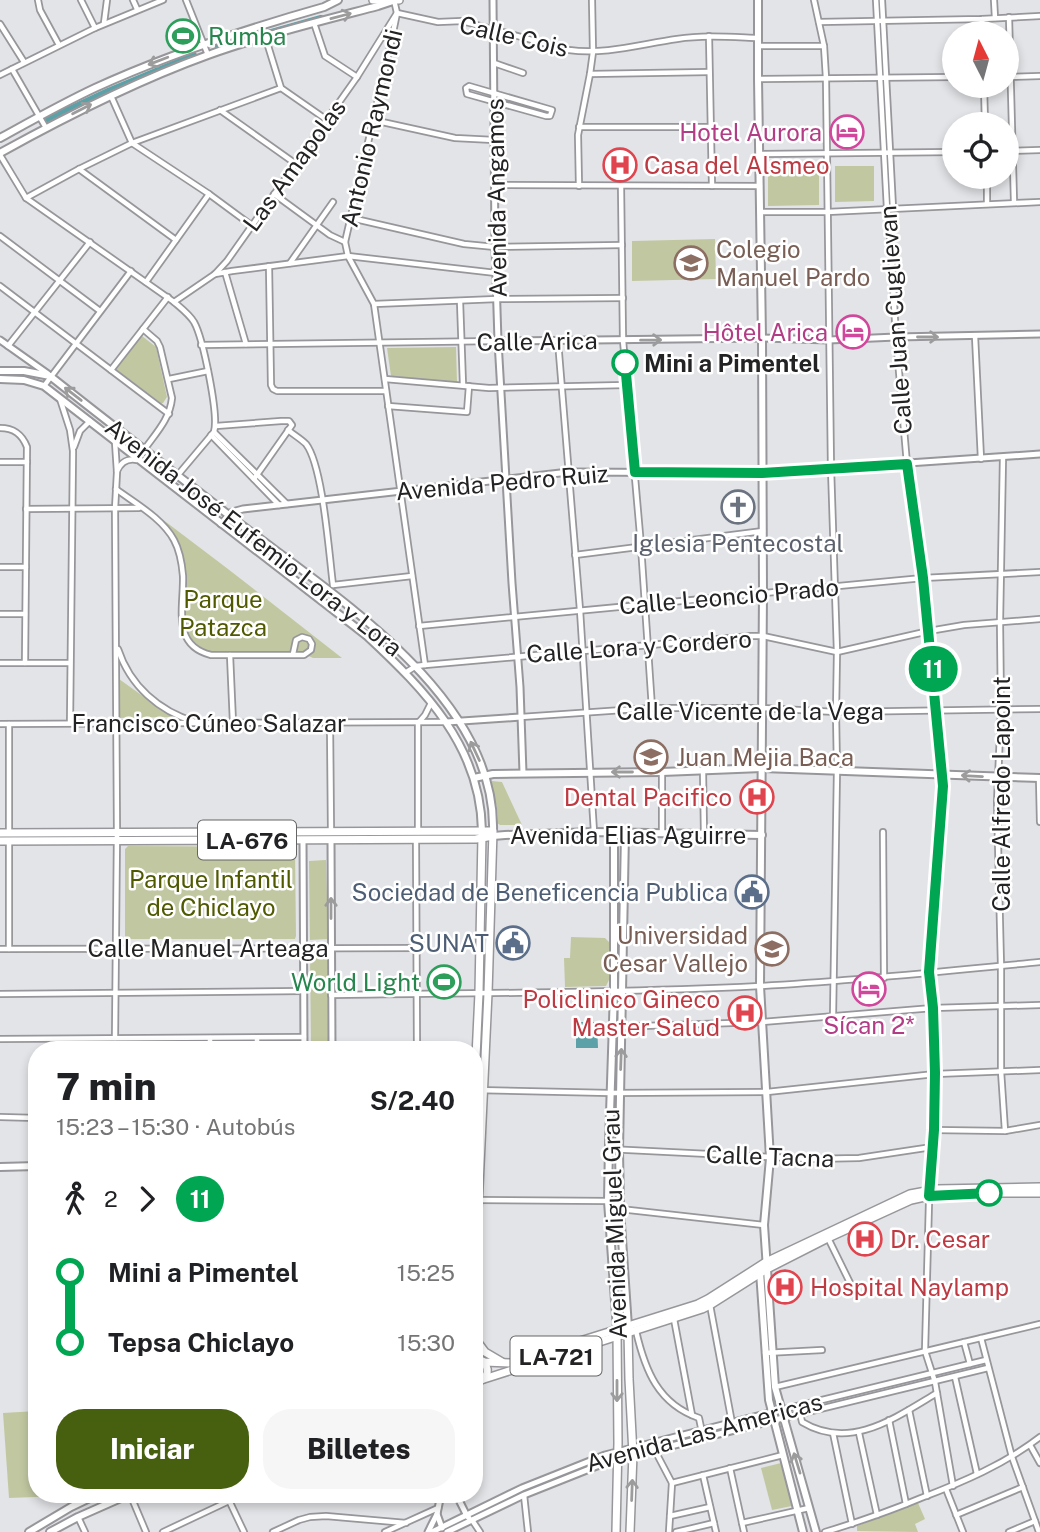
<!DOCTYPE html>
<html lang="es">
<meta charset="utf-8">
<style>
body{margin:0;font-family:"Public Sans",sans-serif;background:#f6f6f6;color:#202124;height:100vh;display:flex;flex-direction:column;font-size:26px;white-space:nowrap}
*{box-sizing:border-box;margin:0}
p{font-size:23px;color:#757577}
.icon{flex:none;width:38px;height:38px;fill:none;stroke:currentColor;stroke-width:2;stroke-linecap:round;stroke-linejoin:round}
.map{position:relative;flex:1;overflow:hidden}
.sheet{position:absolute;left:28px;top:1041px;width:455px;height:462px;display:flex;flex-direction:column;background:#fff;border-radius:28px;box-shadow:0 4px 10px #0003}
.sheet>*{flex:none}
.badge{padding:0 14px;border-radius:23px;font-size:24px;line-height:46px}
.needle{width:46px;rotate:354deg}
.buttons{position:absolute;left:942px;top:21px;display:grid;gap:14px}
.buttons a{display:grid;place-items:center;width:77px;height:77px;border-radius:50%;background:#fff;box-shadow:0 4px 10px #0003;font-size:35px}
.map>.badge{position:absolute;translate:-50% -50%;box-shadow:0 0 0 4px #fff}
.legs{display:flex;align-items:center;gap:10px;height:77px;padding:0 28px;font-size:23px}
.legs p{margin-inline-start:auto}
.overview{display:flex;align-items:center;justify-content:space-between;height:119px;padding:0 28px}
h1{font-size:38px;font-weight:800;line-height:52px}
.primary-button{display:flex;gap:14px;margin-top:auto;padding:14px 28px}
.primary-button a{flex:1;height:80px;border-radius:28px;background:#466010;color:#fff;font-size:28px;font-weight:800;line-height:80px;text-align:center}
.primary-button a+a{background:#f6f6f6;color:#202124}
ul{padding:0 28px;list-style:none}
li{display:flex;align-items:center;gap:24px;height:70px;font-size:26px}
li i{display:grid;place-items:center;width:10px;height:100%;margin:0 9px;background:currentColor}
li i::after{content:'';width:18px;height:18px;margin:-9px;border:5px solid;border-radius:50%;background:#fff}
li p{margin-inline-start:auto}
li:first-child i{background:linear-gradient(#0000 50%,currentColor 0)}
li:last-child i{background:linear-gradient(currentColor 50%,#0000 0)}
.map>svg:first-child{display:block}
.green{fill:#c1c8a1}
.water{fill:#5ba1a7}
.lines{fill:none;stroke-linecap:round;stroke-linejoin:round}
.canal{stroke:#5ba1a7;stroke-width:6}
.minor-casing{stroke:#97979b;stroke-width:8}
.tertiary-casing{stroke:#97979b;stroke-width:9}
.secondary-casing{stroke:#97979b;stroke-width:10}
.primary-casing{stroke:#97979b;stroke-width:10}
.minor{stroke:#fff;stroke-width:4.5}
.tertiary{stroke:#fff;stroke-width:5}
.secondary{stroke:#fff;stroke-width:6}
.primary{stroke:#fff;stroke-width:7}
.oneway{stroke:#9c9c9d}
.line-1-casing{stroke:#fff;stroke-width:16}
.line-1{stroke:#00a651;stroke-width:10}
.stop-1-dot{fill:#fff;stroke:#00a651;stroke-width:3.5}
.labels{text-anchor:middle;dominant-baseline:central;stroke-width:5;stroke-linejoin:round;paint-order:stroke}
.shield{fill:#fff;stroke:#656566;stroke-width:2}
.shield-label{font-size:23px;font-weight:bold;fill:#232325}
.leisure-label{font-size:24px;fill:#27864d;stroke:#fff;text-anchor:start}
.street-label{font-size:24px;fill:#232325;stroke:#fff}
.hotel-label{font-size:24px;fill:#b23c85;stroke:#fff;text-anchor:end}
.health-label{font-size:24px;fill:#be3a42;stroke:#fff;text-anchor:start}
.education-label{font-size:24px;fill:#785e54;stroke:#fff;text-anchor:start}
.stop-label{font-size:24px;font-weight:bold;fill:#232325;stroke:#fff;text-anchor:start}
.worship-label{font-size:24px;fill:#5b616d;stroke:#fff}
.park-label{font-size:24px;fill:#505900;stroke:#fff}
.service-label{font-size:24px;fill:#4e5e75;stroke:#fff;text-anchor:end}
</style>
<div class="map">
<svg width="1040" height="1532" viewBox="0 0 1040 1532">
<rect width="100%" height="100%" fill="#e3e4e7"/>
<g class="green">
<polygon points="819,164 819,205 768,206 768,165"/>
<polygon points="835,166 874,166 874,201 835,202"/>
<polygon points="715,239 716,279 632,281 632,241"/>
<polygon points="142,336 156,347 167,397 163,403 161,403 117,370 117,366 139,337"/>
<polygon points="456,347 457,382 391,376 387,348"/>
<path d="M 162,519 L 228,569 L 342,658 L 313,658 L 302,653 L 214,653 C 199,649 192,643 186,629 L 183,555 L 170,529 Z"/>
<polygon points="119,679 172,717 119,718"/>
<path d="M 492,781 L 502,782 L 522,825 L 500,825 L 497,823 C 500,804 491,796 492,781 Z"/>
<polygon points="128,846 291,847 295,851 296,936 295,939 127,939 125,937 125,849"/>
<polygon points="326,860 328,939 310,940 309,861"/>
<polygon points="571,937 605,938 610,943 609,980 606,986 565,987 564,958 570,958"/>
<polygon points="310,955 327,955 328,1047 311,1047"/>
<polygon points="37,1411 37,1494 61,1495 61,1496 9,1498 3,1413"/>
<polygon points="781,1463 792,1506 772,1510 761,1468"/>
<polygon points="918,1503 925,1519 915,1524 918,1532 857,1531 857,1526"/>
</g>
<polygon class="water" points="576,1022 597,1022 598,1048 576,1048"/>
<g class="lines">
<g class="canal">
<polyline points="218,47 321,18"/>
<polyline points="48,119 108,91 194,55"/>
</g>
<defs>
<g id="minor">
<polyline points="38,0 40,10 59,45"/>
<polyline points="81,0 95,28"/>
<polyline points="133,0 137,9"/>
<polyline points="186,0 208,55"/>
<polyline points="394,0 397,13 389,52 345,242 348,256 374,304 425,665"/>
<polyline points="814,0 824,46 826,78 831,468 837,652 836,712 837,770 833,1016"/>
<polyline points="876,0 887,209 889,219 896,337 907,464 923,578 943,786 929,973 933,1008 935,1074 934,1130 929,1202 925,1351 935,1382 953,1486"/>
<polyline points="882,0 893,208"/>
<polyline points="994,0 995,18"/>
<polyline points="1009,17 1014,202"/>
<polyline points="982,19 983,33"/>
<polyline points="819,22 982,19 1040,16"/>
<polyline points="104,23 107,0"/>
<polyline points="314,23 325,56 357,77"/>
<polyline points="0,24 24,62"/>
<polyline points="265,36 281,88 327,120"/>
<polyline points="709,36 712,186"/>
<polyline points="758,46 824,46"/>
<polyline points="494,63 523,73"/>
<polyline points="12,69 46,128"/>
<polyline points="590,74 709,72"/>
<polyline points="0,75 95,28 163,0"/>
<polyline points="1006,77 1040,76"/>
<polyline points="758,79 954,77"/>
<polygon points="469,86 552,110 550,116 546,116 467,94 466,88"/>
<polyline points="984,86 985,124"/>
<polyline points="111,96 132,143 209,194 251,225"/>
<polyline points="220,110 296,164"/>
<polyline points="373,120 455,138 494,140"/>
<polyline points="579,127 710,127"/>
<polyline points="1006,151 1040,150"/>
<polyline points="759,154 954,152"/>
<path d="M 0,155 L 26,198 L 174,302 C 181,308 189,314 194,322 C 203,338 219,415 214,432 L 177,476"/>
<polyline points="79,169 176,240"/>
<polyline points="987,177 987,204"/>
<polyline points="495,185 760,186"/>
<polyline points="579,186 578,135 590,74 593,52 592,0"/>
<polyline points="621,186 623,340 641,546 652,708"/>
<polyline points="274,194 330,235 345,242"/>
<polyline points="26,198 79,169 132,143 281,88"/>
<polyline points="760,212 827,212 1040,202"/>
<polyline points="351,218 464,244 495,247 622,245"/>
<polyline points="0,236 100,311"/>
<polyline points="290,263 333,202"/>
<polyline points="269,266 271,385 273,389 277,391 386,391"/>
<polyline points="225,272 246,344"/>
<polyline points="215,274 232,271 348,256 496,273"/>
<polyline points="146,282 209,194"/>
<polyline points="0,286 169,414"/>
<polyline points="460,301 463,385"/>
<path d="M 174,302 L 215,274 L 227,261 L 357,77 L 397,13 L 438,22 L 462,21 L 569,50 C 605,55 641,44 677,39 C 704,35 730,37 758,38"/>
<polyline points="374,304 497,299 623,298"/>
<path d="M 143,329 L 157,341 L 160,347 L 172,398 C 170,419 156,433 144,450"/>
<polyline points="975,336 981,459"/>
<polyline points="558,341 580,610 594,832"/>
<polyline points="201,345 498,341"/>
<polyline points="8,346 90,242"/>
<polyline points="111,370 168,297"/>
<polyline points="169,379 208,371"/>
<polyline points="385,379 489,388 626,385"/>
<polyline points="44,386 131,271"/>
<polyline points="60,399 70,430 73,451 70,723"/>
<polyline points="388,406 467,412 469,386"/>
<polyline points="216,426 281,421 289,421 292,425 254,479"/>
<path d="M 0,428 C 14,428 22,434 27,447 L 25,663"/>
<path d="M 288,430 C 294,435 301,439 306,444 C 323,466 329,554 333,585"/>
<polyline points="214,432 287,504"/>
<polyline points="211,435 279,505"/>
<polyline points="74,447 80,431 90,421"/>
<polyline points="1003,457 1000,622 1001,711 997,802 1001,966 1001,1071 1005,1131"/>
<polyline points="0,462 27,462"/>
<path d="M 117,471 C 121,462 128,458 137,460"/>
<path d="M 116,489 C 136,504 162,518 174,540 C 180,551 182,564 183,576 C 184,607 171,645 211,655 L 304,655 L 311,650 L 312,644 L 309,639 L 302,637 L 296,640 L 293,654"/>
<polyline points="26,509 139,508"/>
<polyline points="575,555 763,531"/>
<polyline points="0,567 26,567"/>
<polyline points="333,585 412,576"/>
<polyline points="0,614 25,614"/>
<polyline points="419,626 923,578 1040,572"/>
<path d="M 118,649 C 130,686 159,711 195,722"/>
<polyline points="230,655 233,723"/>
<polyline points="0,663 70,663"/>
<polyline points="405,673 416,666 425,665 751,636 763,636 837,652 929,631 964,625 1040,619"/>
<polyline points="521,717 652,708 762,708 836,712 1040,709"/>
<polyline points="419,722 425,715 431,703"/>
<polyline points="330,723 331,831"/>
<polyline points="0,724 447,722"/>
<polyline points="9,724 9,833"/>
<polyline points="703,771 704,834"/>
<polyline points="1039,778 1040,822"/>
<polyline points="418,832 418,722"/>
<polyline points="883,832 884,978"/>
<polyline points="662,833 662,772"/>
<polyline points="416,840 417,1050"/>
<polyline points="9,842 9,949"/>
<polyline points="0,949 417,948"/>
<polyline points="0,994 304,991"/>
<path d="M 331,995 C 474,993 617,993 760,986 C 854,981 947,971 1040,962"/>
<polyline points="613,1027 762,1022 933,1008 1040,1005"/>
<polyline points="115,1038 117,833 115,509 117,472 115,442"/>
<polyline points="257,1038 257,1050"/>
<polyline points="0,1039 304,1037"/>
<polyline points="210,1050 210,1038"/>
<polyline points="475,1090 610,1093 767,1092 935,1074 1040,1070"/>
<polyline points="0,1117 37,1118"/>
<polyline points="934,1130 1005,1131 1040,1125"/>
<polyline points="608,1149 810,1159 859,1158 932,1147"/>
<polyline points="479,1200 608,1201"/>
<polyline points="620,1209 764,1225"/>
<polyline points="828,1238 856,1295"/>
<polyline points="710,1305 732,1423"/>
<polyline points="674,1319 692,1415"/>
<path d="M 636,1331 C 645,1370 658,1404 699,1418 L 703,1437"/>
<polyline points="981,1338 1012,1457 1039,1532"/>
<polyline points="964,1342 970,1364"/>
<polyline points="765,1353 822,1350"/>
<polyline points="955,1377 977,1474"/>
<polyline points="775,1387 1040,1324"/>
<polyline points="781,1410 986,1360"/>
<polyline points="909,1410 927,1496"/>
<path d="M 800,1413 L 802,1422 C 850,1451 895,1418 937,1393"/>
<polyline points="783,1418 988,1368"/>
<polyline points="889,1420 906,1504"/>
<polyline points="833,1433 852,1524"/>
<polyline points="859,1433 877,1515"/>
<polyline points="651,1443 672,1483 669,1532"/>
<polyline points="1030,1445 1040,1463"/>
<polyline points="730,1468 744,1532"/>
<polyline points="703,1475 716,1532"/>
<polyline points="672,1483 783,1455"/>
<polyline points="946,1489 963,1532"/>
<polyline points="130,1494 146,1532"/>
<polyline points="226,1494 244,1532"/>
<polyline points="524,1495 528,1532"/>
<polyline points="956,1515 1023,1487"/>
<polyline points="670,1516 710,1507"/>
<polyline points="78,1517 85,1532"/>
<polyline points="472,1520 480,1532"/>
<polyline points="742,1523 809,1508"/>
<polyline points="163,1532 229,1501"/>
<polyline points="273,1532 299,1520 310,1517 326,1516 406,1523"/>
<polyline points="385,1532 438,1508"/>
<polyline points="676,1532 714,1523"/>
<path d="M 825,1532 C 858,1522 890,1511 921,1498 C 963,1482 1005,1464 1040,1437"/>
<polyline points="1009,1532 1035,1521"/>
</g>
<g id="tertiary">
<polyline points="493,0 495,247 498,341 512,583 520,687 523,773"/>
<polyline points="0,340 48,374"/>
<polyline points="498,341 762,338 829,340 896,337 1040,334"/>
<polyline points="221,524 232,512 243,509 569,472 762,473 1040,454"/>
<polyline points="447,722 521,717"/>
<polyline points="303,840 304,1050"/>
<polyline points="331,840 332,1050"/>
<polyline points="441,1494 437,1514 442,1528"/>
<polyline points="456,1494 467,1516 469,1518"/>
<polyline points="428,1532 437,1514"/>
<polyline points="432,1532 522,1488 605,1455 781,1410"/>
<polyline points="447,1532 524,1495 607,1462 783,1418"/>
</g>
<g id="secondary">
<polyline points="758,0 758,79 762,338 763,593 760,986 770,1158 764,1225 775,1387 816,1532"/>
<path d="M 0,138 C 31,121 63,103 95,88 C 169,54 246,29 324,7 L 338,0"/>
<path d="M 0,153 C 67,116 136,81 208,55 C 264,35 321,21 378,6 L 393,1"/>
<path d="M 0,371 L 24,371 L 50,376 C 113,426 176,474 239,523 C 333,595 497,697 493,831"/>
<path d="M 0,379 L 24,380 L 44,386 L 367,636 C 425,690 481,747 482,831"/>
<polyline points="474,778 493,774 662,772 762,768 1040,778"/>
<polyline points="614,832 614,991 609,1144 608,1201 617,1330"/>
<polyline points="625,833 619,1150 620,1209 628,1327"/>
<polyline points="493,836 505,835 594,832 762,835"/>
<polyline points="0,1167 37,1166"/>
<polyline points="760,1272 769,1400 803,1532"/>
<polyline points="29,1532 71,1507 98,1494"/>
<polyline points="50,1532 78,1517 130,1494"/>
</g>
<g id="primary">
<polyline points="373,0 399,0"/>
<polyline points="0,833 493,831 488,993 474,1294"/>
<polyline points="0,841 476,839 493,836"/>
<polyline points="474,1099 479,993 482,835"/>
<polyline points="628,1331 629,1379 633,1454 630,1532"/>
<polyline points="474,1337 485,1352 502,1362"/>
<polyline points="474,1359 479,1359 484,1362 510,1363 698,1304 708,1299 766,1262 910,1194 937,1189 1040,1187"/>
<polyline points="484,1379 702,1309 710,1305 767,1269 828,1238 911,1200 929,1196 963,1193 1040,1193"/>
<path d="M 474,1382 C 486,1381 491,1372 484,1362"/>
<polyline points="616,1532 618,1443 617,1333"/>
</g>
</defs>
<use href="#minor" class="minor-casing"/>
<use href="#tertiary" class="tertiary-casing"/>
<use href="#secondary" class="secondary-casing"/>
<use href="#primary" class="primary-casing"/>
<use href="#minor" class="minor"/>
<use href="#tertiary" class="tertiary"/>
<use href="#secondary" class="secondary"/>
<use href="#primary" class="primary"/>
</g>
<defs><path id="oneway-shaft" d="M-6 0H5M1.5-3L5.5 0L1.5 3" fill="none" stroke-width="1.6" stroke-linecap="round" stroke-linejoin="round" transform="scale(1.75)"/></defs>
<g class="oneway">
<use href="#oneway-shaft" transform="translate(341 16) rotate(-15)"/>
<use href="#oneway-shaft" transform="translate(158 61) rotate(159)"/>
<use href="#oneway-shaft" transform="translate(82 109) rotate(-27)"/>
<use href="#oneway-shaft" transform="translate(928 337)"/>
<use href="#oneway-shaft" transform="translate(651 340) rotate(-1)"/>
<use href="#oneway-shaft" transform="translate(73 394) rotate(-142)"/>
<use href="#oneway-shaft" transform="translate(475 751) rotate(-115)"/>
<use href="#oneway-shaft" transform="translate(622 772) rotate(-180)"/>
<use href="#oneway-shaft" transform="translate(972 776) rotate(-177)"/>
<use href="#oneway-shaft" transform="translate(331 908) rotate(-90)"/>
<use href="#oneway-shaft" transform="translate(621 1059) rotate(-88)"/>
<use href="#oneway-shaft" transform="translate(617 1391) rotate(90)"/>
<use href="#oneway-shaft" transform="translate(797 1463) rotate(-107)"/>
<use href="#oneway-shaft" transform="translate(632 1490) rotate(-88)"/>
</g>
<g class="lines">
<defs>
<polyline id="line-1" points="625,363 635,472 762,473 907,464 923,578 943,786 929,972 933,1008 935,1073 934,1130 929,1196 989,1193"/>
</defs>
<use href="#line-1" class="line-1-casing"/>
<use href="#line-1" class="line-1"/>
</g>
<defs>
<symbol id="stadium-ring" viewBox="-11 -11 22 22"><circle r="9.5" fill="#fff" stroke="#2e9e5b" stroke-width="1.5"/><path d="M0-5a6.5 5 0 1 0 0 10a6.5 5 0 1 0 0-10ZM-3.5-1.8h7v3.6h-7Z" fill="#2e9e5b"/></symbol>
<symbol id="hotel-ring" viewBox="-11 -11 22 22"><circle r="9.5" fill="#fff" stroke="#d1479c" stroke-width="1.5"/><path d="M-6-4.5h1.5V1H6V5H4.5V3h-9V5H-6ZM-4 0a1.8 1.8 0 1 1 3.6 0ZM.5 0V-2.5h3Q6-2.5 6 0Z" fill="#d1479c"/></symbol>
<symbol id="hospital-ring" viewBox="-11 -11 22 22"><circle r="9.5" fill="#fff" stroke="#e0444e" stroke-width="1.5"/><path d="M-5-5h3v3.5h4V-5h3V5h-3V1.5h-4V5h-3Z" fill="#e0444e"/></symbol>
<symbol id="university-ring" viewBox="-11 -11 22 22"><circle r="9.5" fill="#fff" stroke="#8d6e63" stroke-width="1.5"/><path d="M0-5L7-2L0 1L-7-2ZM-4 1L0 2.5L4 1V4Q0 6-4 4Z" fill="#8d6e63"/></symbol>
<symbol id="church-ring" viewBox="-11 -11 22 22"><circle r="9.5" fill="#fff" stroke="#6b7280" stroke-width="1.5"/><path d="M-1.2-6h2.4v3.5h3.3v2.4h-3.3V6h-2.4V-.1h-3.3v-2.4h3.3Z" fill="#6b7280"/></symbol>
<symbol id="civic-ring" viewBox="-11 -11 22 22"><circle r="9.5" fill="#fff" stroke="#5c6f8a" stroke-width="1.5"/><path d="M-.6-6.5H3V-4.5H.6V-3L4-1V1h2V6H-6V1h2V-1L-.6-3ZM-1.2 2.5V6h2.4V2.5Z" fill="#5c6f8a"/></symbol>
</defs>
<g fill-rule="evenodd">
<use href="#stadium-ring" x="164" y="17" width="38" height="38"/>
<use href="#hotel-ring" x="828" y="113" width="38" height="38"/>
<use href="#hospital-ring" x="601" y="146" width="38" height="38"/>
<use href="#university-ring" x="672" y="244" width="38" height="38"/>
<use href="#hotel-ring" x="834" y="313" width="38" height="38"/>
<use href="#church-ring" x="719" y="488" width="38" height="38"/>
<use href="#university-ring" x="632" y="738" width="38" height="38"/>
<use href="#hospital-ring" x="738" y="778" width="38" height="38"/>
<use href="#civic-ring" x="733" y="873" width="38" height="38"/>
<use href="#civic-ring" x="494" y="924" width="38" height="38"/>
<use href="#university-ring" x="753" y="930" width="38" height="38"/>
<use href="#stadium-ring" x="425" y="963" width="38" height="38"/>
<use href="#hotel-ring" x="850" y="970" width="38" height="38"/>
<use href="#hospital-ring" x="726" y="994" width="38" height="38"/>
<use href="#hospital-ring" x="846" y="1220" width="38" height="38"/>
<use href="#hospital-ring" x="766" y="1268" width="38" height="38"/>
</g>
<g class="stop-1-dot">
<circle cx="625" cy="363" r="12"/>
<circle cx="989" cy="1193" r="12"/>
</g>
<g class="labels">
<g class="shield">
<rect x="198" y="820.5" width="98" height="39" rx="5"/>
<rect x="510.5" y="1336.5" width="91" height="39" rx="5"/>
</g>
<g class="shield-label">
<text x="247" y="840">LA-676</text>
<text x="556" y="1356">LA-721</text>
</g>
<g class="leisure-label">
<text x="208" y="36">Rumba</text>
<text x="420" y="982" text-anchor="end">World Light</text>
</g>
<g class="street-label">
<text transform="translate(514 36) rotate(13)">Calle Cois</text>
<text transform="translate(371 128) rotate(-77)">Antonio Raymondi</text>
<text transform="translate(294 165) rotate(-54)">Las Amapolas</text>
<text transform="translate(496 198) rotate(-91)">Avenida Angamos</text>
<text transform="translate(895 320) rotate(-94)">Calle Juan Cuglievan</text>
<text transform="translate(537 341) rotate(-1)">Calle Arica</text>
<text transform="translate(502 482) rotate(-5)">Avenida Pedro Ruiz</text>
<text transform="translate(254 537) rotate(38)">Avenida José Eufemio Lora y Lora</text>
<text transform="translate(729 596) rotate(-5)">Calle Leoncio Prado</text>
<text transform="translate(639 646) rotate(-4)">Calle Lora y Cordero</text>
<text x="750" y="711">Calle Vicente de la Vega</text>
<text x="209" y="723">Francisco Cúneo Salazar</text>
<text transform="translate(1001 794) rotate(-90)">Calle Alfredo Lapoint</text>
<text x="628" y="835">Avenida Elias Aguirre</text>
<text x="208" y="948">Calle Manuel Arteaga</text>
<text transform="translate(770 1156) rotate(2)">Calle Tacna</text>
<text transform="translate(614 1224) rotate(-92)">Avenida Miguel Grau</text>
<text transform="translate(704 1432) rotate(-15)">Avenida Las Americas</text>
</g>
<g class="hotel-label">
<text x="822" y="132">Hotel Aurora</text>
<text x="828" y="332">Hôtel Arica</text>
<text x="869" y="1025" text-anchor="middle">Sícan 2*</text>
</g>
<g class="health-label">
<text x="644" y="165">Casa del Alsmeo</text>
<text x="732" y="797" text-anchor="end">Dental Pacifico</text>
<text x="720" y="999" text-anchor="end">Policlinico Gineco<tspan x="720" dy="28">Master Salud</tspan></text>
<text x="890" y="1239">Dr. Cesar</text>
<text x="810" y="1287">Hospital Naylamp</text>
</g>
<g class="education-label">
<text x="716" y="249">Colegio<tspan x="716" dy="28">Manuel Pardo</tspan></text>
<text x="676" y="757">Juan Mejia Baca</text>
<text x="748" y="935" text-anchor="end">Universidad<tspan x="748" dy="28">Cesar Vallejo</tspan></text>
</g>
<g class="stop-label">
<text x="644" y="363">Mini a Pimentel</text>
</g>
<g class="worship-label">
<text x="738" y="543">Iglesia Pentecostal</text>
</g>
<g class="park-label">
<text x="223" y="599">Parque<tspan x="223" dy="28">Patazca</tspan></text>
<text x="211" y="879">Parque Infantil<tspan x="211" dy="28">de Chiclayo</tspan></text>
</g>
<g class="service-label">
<text x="728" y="892">Sociedad de Beneficencia Publica</text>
<text x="489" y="943">SUNAT</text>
</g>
</g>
</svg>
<div class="buttons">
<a><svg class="needle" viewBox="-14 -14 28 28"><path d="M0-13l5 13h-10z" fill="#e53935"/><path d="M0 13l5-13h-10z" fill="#757577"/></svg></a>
<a><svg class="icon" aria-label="locate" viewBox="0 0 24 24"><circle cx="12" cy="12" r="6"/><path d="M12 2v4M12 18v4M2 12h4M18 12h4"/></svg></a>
</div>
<b class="badge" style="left:933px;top:669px;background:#00a651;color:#fff">11</b>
<section class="sheet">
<div class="overview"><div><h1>7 min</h1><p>15:23 – 15:30 · Autobús</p></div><b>S/2.40</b></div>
<div class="legs"><svg class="icon" aria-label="walk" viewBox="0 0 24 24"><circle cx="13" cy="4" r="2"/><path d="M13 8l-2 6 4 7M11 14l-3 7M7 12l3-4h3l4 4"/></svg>2<svg class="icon" aria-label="forward" viewBox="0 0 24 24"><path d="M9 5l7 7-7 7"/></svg><b class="badge" style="background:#00a651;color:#fff">11</b></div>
<ul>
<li><i style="color:#00a651"></i><b>Mini a Pimentel</b><p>15:25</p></li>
<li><i style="color:#00a651"></i><b>Tepsa Chiclayo</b><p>15:30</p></li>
</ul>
<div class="primary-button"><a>Iniciar</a><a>Billetes</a></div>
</section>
</div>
